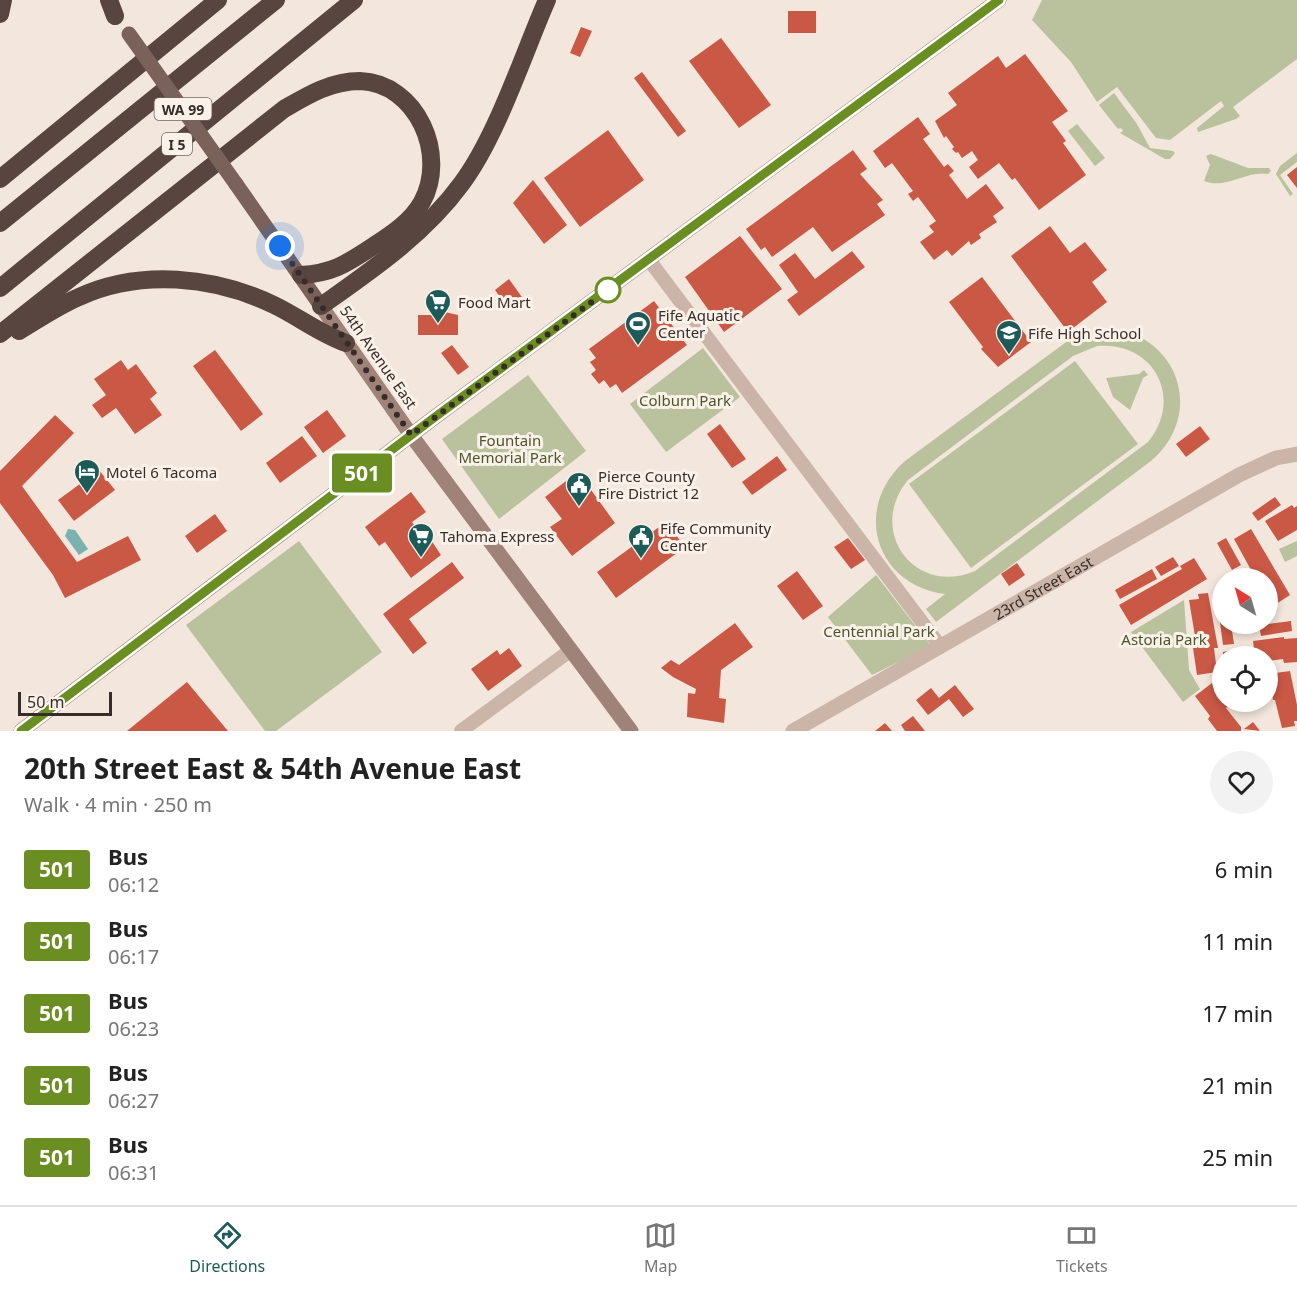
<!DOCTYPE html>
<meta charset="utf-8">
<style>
body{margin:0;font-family:"Noto Sans",sans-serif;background:#f2f2f2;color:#222;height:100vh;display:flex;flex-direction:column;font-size:22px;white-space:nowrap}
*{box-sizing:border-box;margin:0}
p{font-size:20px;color:#767676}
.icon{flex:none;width:33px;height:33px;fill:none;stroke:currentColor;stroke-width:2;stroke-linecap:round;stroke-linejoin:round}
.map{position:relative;height:731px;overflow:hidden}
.side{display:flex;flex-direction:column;background:#fff;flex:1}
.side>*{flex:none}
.badge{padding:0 12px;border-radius:4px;font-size:21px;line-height:39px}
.needle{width:39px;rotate:323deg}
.tools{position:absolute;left:1212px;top:568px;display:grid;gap:12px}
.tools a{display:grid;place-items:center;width:66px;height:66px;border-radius:50%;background:#fff;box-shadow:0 3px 9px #0003;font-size:30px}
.scale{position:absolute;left:18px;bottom:15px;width:94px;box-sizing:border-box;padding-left:6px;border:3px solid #382c28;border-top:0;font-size:16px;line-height:21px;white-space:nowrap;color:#382c28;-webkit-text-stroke:4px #faf1e9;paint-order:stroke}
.you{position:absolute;width:30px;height:30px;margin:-15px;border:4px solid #fff;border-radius:50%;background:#1a73e8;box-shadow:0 0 0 9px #1a73e833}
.map>.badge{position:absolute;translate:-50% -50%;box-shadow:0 0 0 3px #fff}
.round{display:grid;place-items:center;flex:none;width:63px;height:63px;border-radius:32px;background:#f2f2f2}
.head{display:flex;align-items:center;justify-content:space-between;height:102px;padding:0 24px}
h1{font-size:28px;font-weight:700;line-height:45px}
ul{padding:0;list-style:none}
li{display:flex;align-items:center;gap:18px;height:72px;padding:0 24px}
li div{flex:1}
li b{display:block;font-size:22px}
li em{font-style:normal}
li .badge{min-width:66px;font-weight:700;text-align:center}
.dock{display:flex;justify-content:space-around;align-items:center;height:84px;border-top:2px solid #e0e0e0;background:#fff;font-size:16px;color:#767676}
.dock a{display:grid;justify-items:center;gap:3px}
.dock .current{color:#1d5b59}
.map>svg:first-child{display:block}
.green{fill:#b9c29c;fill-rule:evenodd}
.water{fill:#7bb1ae}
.building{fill:#c95845}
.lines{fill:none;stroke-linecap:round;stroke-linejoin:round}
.minor{stroke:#cbb5a8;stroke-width:14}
.tertiary{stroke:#cbb5a8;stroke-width:15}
.secondary{stroke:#9f8379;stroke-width:15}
.primary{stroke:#7a6159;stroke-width:15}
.motorway{stroke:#59453f;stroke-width:18}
.primary-bridge{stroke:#7a6159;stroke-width:15}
.line-casing{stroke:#fff;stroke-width:14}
.line{stroke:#6b8e23;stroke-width:9}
.walk{stroke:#382c28;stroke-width:6;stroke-dasharray:0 10.8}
.stop-dot{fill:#fff;stroke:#6b8e23;stroke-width:3}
.labels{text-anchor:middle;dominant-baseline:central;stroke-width:6;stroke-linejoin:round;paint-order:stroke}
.shield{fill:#faf1e9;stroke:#726762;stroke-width:1.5}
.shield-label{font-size:14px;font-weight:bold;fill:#382c28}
.poi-label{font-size:15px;fill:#382c28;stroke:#faf1e9;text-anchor:start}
.street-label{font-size:15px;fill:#382c28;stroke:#faf1e9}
.park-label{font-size:15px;fill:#4b572b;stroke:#faf1e9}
</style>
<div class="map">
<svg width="1297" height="731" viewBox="0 0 1297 731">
<rect width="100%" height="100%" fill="#f3e6dc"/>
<g class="green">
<polygon points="1042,0 1297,0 1297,59 1233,107 1240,116 1236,119 1198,132 1197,128 1224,106 1221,101 1170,140 1156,138 1117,87 1097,102 1071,62 1032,20"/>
<polygon points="1114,93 1137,124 1150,148 1173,151 1175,153 1170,159 1165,159 1120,133 1123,131 1121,128 1118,129 1099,105"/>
<polygon points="1077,124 1105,158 1095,166 1068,131"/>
<polygon points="1297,153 1297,162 1280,175 1293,194 1290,196 1276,174 1280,166"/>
<path d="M 1211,154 L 1248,168 L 1269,168 L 1271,171 L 1268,174 C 1246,170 1226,190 1204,181 L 1210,165 L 1206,156 Z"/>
<path d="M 1118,329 C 1183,344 1202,417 1151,461 L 936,622 L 926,609 L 945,594 C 875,585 852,508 905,461 L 1073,337 L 1094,330 ZM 1097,346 C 1154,341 1184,398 1148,442 L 975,571 C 915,597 866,531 908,480 L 1073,356 Z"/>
<polygon points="703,348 740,397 666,452 630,404"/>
<polygon points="1075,361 1138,444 971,568 909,484"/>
<polygon points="1144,370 1148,375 1143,378 1130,410 1113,397 1106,378 1139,374"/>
<polygon points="528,375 586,451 499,519 442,439"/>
<polygon points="299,541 382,652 276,731 265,731 186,625"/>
<polygon points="1297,541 1297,556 1285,562 1279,549"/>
<polygon points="876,575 931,646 872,675 828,617"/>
<polygon points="1184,600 1189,670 1200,689 1183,702 1131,632"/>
</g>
<polygon class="water" points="68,529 75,530 88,549 79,555 65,536"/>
<g class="building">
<rect x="788" y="11" width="28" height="22"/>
<polygon points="581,27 592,31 580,57 570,53"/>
<polygon points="721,38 771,105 739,128 689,61"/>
<polygon points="1025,54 1068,111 1052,122 1066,141 1063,143 1086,175 1039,210 1015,178 1012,180 999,163 978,179 969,167 978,160 972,151 962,158 958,152 956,153 952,149 954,147 946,136 944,138 935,121 957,105 948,93 998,56 1006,68"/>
<polygon points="642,72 686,131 678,137 634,78"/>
<polygon points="918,117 930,134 923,139 944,167 948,164 954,171 949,175 967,199 986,184 1004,208 993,216 997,222 979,234 981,238 971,245 969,241 952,256 947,250 934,260 920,242 934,232 929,226 936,221 918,197 913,201 908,194 913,191 892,163 885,168 873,151"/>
<polygon points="608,130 644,180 580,227 544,178"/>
<polygon points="853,150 867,169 860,174 883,200 877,204 885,215 832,252 813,227 772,257 765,247 761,250 746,229"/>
<polygon points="1297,167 1297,188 1287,175"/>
<polygon points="533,180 567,225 544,244 513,203"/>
<polygon points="1050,226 1070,253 1085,242 1107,270 1092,282 1107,302 1068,332 1011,256"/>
<polygon points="740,236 782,289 724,332 685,277"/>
<polygon points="852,251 865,267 799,316 787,300 798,292 779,265 795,253 815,279"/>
<polygon points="982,277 1031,342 998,367 981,349 983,347 949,302"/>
<polygon points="509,279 524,300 510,311 495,290"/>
<polygon points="654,301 687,345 622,393 616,384 610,388 604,380 599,384 591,374 596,370 590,362 596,358 589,349"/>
<polygon points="436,310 458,315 458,335 418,335 418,315 436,315"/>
<polygon points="452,345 469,367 458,375 441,353"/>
<polygon points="215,350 263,414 241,431 193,366"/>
<polygon points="121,360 128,370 136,364 157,393 150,399 162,415 135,434 116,408 102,418 92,405 106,395 94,379"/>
<polygon points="327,410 346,436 323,453 304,427"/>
<polygon points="55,415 74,433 22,486 77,562 128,536 141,560 65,598 53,575 0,503 0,471"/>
<polygon points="720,424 746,459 732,468 707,434"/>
<polygon points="1200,426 1210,439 1186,457 1176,444"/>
<polygon points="302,436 317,456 280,483 266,463"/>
<polygon points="777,456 787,470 752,495 742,482"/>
<polygon points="99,470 115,490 74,521 58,500"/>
<polygon points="578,472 615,523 572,556 550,527 562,519 545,497"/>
<polygon points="411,492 426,512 412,522 427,543 431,540 441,555 411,578 385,542 379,546 365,527"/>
<polygon points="1275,497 1281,505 1258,521 1252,513"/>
<polygon points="1292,505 1294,508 1297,506 1297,530 1278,541 1265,521"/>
<polygon points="215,514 227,531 197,553 185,536"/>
<polygon points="666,522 685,547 616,598 597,572"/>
<polygon points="1251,529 1290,595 1273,606 1268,596 1268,579 1256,579 1234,539"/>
<polygon points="848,538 865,560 851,569 834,547"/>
<polygon points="1226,538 1241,565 1232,570 1217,543"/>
<polygon points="1173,557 1179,566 1161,576 1155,567"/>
<polygon points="1194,558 1207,579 1131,625 1119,605 1182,569 1180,566"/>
<polygon points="452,562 464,578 409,619 427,643 413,654 383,614"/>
<polygon points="1017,563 1025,575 1009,586 1001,574"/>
<polygon points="1152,569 1157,579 1120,599 1115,590"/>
<polygon points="1244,570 1249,579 1237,579 1235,575"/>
<polygon points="797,571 823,606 803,620 777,586"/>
<polygon points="1208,593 1218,648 1214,648 1217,672 1197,675 1193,648 1197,648 1189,600 1199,599 1198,594"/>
<polygon points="1218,608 1222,608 1222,624 1231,624 1234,644 1223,645"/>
<polygon points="1291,621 1292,631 1261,636 1259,625"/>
<polygon points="735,623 753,647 721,670 719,698 726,699 724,723 687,717 688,693 695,694 696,689 673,677 661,668 671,660 679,665"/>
<polygon points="1284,637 1284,639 1297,638 1297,662 1284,663 1283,659 1268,661 1268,657 1255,657 1253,641"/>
<polygon points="509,648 522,666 488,691 471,669 497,650 500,655"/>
<polygon points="1233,650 1234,657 1223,657 1223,652"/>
<polygon points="1290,671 1297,705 1297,721 1294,721 1295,726 1282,728 1275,700 1273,700 1269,674"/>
<polygon points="187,682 228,731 127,731"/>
<polygon points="1212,683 1222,697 1222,702 1229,706 1226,708 1241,727 1241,731 1217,731 1208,719 1210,716 1195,696"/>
<polygon points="955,685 974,709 963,717 949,699 928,715 916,700 931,688 939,698"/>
<polygon points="913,716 925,731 905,731 901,725"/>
<polygon points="1253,722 1260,731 1244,729"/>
<polygon points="885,723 892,731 875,731"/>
</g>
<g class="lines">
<g class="minor">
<polyline points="649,260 940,646"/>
<polyline points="461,731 571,650"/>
</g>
<path class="tertiary" id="s1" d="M 793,731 L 1239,475 L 1276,458 L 1297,454"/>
<g class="secondary">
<polyline points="321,306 411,435 631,731"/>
<polyline points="21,731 435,417 999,0"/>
</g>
<polyline class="primary" points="236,184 321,306"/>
<g class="motorway">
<polyline points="109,0 115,16"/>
<polyline points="0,14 3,0"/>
<polyline points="0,179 218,0"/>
<polyline points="0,223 276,0"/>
<polyline points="0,288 354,0"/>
<path d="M 321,306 C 372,270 425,234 462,183 C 497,136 523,55 547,0"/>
<path d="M 19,331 C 39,319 58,306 79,297 C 140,269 214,276 274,305 C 299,317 320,334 346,343"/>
<path d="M 0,334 L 284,109 C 308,95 331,81 360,81 C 417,83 448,155 422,202 C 411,222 390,235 372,247 C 346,264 333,273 301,275"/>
</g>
<polyline class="primary-bridge" points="129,34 236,184"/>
</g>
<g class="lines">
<defs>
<polyline id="line" points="21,731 435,417 999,0"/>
</defs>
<use href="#line" class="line-casing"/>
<use href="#line" class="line"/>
<polyline class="walk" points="280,246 411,435 608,290"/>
</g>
<defs>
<symbol id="supermarket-pin" viewBox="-11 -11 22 30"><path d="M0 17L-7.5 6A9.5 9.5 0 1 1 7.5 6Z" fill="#1d5b59" stroke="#faf1e9"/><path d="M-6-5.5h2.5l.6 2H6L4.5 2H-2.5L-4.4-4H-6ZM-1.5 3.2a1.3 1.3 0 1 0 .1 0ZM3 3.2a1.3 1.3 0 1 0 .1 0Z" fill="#fff"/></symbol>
<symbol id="stadium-pin" viewBox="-11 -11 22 30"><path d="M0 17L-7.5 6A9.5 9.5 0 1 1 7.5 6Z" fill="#1d5b59" stroke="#faf1e9"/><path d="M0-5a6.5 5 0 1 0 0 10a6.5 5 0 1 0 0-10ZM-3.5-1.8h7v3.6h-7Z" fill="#fff"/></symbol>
<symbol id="school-pin" viewBox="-11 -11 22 30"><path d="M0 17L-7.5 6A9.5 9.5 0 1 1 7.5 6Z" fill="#1d5b59" stroke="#faf1e9"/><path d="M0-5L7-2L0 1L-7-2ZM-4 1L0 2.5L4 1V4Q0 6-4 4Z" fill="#fff"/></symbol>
<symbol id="hotel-pin" viewBox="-11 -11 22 30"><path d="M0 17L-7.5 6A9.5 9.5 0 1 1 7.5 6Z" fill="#1d5b59" stroke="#faf1e9"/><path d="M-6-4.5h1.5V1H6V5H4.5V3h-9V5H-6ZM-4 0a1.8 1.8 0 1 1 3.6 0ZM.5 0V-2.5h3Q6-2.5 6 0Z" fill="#fff"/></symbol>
<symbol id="civic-pin" viewBox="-11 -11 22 30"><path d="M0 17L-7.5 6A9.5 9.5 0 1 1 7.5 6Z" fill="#1d5b59" stroke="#faf1e9"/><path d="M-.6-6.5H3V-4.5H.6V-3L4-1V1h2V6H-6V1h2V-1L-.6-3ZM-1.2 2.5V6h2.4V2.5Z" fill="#fff"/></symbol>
</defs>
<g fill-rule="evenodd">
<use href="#supermarket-pin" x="423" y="287" width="30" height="40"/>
<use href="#stadium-pin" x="623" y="309" width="30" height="40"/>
<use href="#school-pin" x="994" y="318" width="30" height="40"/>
<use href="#hotel-pin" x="72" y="457" width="30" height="40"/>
<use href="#civic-pin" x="564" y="470" width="30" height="40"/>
<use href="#supermarket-pin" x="406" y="521" width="30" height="40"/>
<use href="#civic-pin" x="626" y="522" width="30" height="40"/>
</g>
<circle class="stop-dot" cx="608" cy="290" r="12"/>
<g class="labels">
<g class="shield">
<rect x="154.5" y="98" width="57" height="22" rx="4.5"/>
<rect x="162" y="133" width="30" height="22" rx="4.5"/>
</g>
<g class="shield-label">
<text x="183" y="109">WA 99</text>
<text x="177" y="144">I 5</text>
</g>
<g class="poi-label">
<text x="458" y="302">Food Mart</text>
<text x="658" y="315">Fife Aquatic<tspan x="658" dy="17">Center</tspan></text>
<text x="1028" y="333">Fife High School</text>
<text x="106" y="472">Motel 6 Tacoma</text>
<text x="598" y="476">Pierce County<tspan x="598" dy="17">Fire District 12</tspan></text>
<text x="660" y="528">Fife Community<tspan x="660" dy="17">Center</tspan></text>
<text x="440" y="536">Tahoma Express</text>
</g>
<g class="street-label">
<text transform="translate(379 357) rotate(55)">54th Avenue East</text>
<text stroke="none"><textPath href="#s1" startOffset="288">23rd Street East</textPath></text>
</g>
<g class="park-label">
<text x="685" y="400">Colburn Park</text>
<text x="510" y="440">Fountain<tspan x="510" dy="17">Memorial Park</tspan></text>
<text x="879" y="631">Centennial Park</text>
<text x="1164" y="639">Astoria Park</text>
</g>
</g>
</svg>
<div class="tools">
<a><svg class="needle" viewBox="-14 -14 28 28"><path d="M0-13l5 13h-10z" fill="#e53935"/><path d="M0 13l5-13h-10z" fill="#767676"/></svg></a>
<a><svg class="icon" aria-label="locate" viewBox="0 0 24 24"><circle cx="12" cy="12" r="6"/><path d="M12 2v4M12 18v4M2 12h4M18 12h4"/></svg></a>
</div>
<div class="scale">50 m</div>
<div class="you" style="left:280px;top:246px"></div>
<b class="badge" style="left:362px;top:473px;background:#6b8e23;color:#fff">501</b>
</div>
<section class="side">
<div class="head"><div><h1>20th Street East &amp; 54th Avenue East</h1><p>Walk · 4 min · 250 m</p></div><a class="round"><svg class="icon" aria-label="heart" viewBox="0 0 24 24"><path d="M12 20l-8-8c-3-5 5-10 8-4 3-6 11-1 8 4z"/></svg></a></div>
<ul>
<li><span class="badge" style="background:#6b8e23;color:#fff">501</span><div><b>Bus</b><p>06:12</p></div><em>6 min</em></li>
<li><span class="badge" style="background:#6b8e23;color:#fff">501</span><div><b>Bus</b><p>06:17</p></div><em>11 min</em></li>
<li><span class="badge" style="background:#6b8e23;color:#fff">501</span><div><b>Bus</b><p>06:23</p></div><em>17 min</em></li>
<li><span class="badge" style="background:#6b8e23;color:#fff">501</span><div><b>Bus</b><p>06:27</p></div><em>21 min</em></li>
<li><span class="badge" style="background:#6b8e23;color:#fff">501</span><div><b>Bus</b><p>06:31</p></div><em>25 min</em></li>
</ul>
</section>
<nav class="dock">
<a class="current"><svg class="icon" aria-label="directions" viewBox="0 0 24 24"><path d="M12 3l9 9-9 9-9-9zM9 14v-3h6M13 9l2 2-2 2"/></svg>Directions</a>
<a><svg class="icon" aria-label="map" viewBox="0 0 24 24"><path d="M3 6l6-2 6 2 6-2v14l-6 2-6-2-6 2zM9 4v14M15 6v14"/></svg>Map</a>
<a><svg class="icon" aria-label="tickets" viewBox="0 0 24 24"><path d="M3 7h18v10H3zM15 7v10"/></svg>Tickets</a>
</nav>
